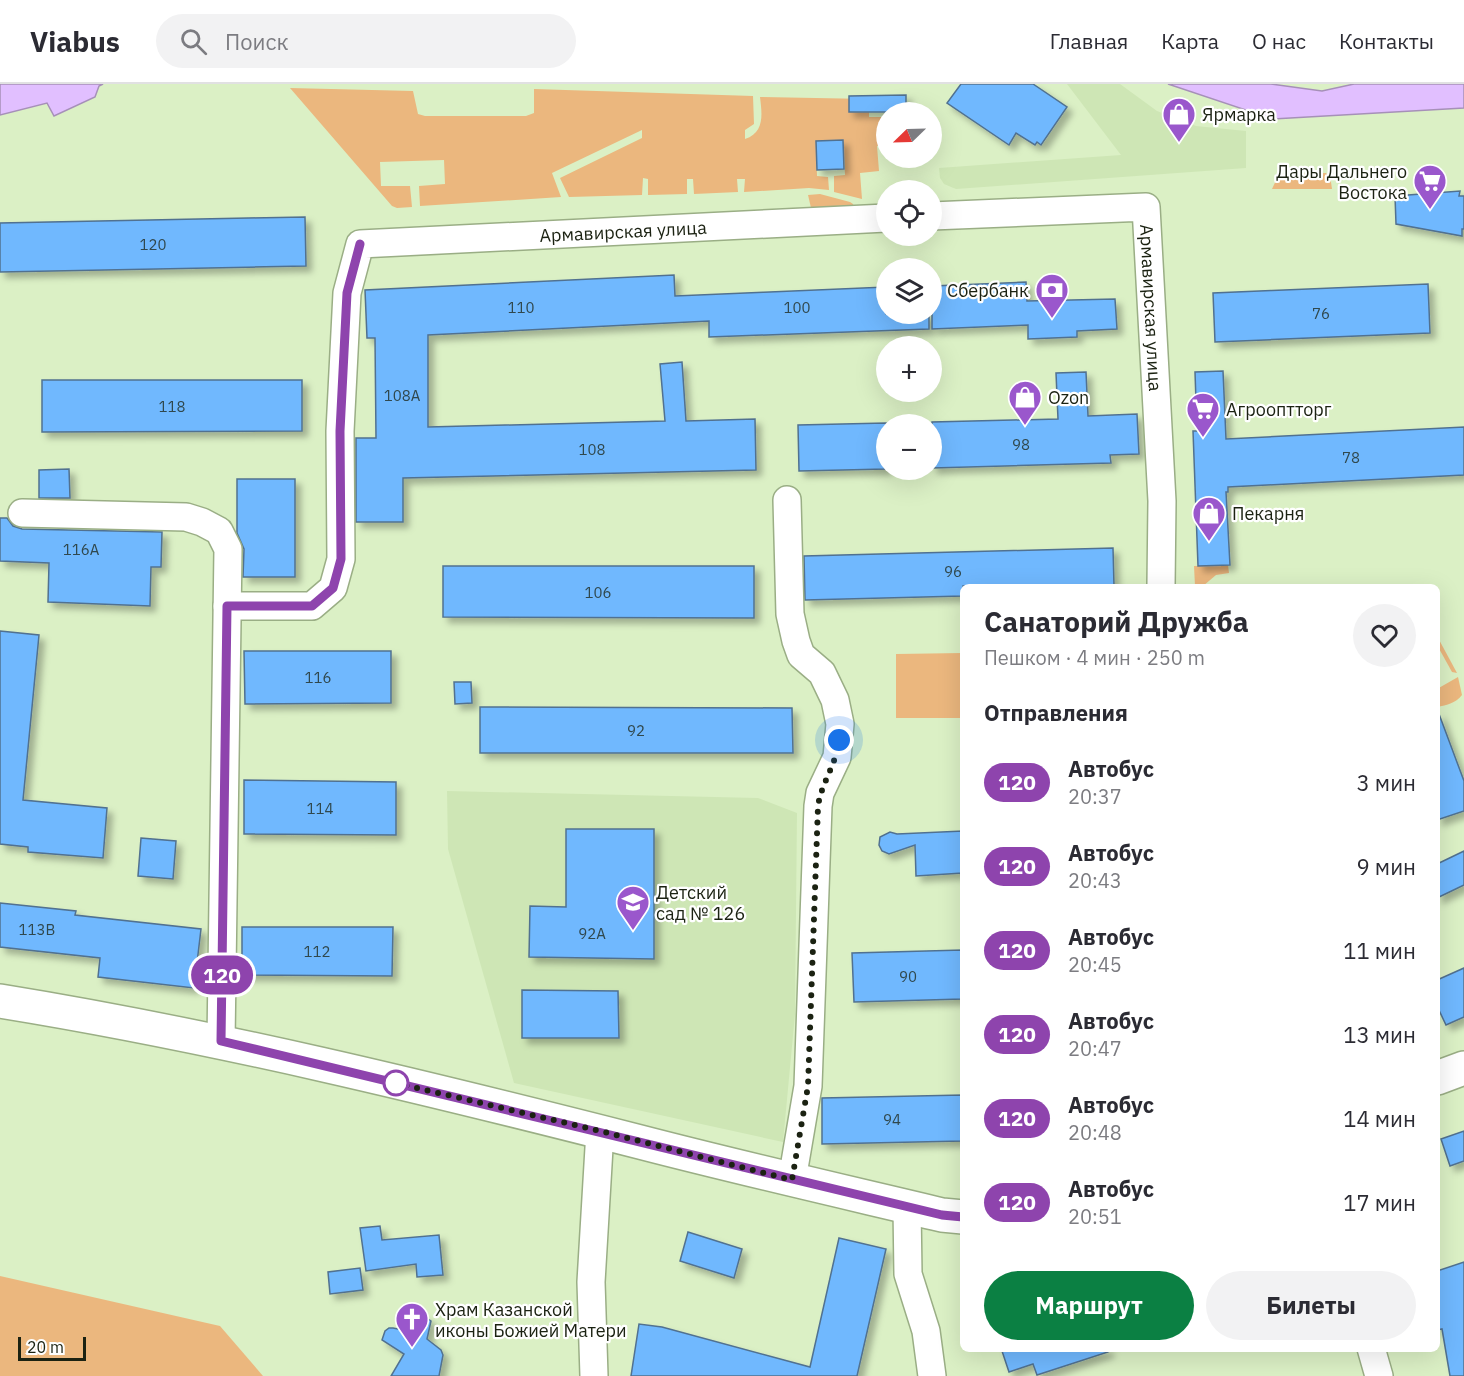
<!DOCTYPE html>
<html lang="ru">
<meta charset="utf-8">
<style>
body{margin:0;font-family:"IBM Plex Sans",sans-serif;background:#f2f2f3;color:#2b2b33;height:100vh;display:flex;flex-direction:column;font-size:22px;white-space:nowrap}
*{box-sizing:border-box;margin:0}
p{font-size:20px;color:#7c7c81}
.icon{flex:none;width:33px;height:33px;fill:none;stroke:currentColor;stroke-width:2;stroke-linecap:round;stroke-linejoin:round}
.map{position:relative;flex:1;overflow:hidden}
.drawer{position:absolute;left:960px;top:500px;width:480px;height:768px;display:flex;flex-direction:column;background:#fff;border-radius:9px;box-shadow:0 6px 24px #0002}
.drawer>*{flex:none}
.badge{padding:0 12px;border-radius:20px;font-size:21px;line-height:39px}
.needle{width:39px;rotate:247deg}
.fabs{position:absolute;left:876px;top:18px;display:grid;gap:12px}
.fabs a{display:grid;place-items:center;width:66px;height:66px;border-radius:50%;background:#fff;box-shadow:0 6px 24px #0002;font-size:30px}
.scale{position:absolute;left:18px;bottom:15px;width:68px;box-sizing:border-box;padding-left:6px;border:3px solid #1b2212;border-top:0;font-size:16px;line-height:21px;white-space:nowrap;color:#1b2212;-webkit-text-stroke:4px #fff;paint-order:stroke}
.you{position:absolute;width:30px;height:30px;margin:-15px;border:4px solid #fff;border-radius:50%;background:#1a73e8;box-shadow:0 0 0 9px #1a73e833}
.map>.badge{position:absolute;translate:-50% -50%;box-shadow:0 0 0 3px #fff}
h2{padding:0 24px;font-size:22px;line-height:54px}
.round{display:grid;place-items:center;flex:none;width:63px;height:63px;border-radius:32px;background:#f2f2f3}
.summary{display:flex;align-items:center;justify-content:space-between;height:102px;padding:0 24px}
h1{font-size:28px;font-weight:700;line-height:45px}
.action{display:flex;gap:12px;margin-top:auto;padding:12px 24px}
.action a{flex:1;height:69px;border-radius:36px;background:#0b8043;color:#fff;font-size:24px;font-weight:700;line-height:69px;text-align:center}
.action a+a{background:#f2f2f3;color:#2b2b33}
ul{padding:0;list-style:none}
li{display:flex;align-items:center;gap:18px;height:84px;padding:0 24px}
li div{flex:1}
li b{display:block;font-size:22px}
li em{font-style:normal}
li .badge{min-width:66px;font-weight:700;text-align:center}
header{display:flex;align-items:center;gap:36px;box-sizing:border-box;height:84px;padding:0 30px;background:#fff;border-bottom:2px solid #e1e1e2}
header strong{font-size:28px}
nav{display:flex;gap:33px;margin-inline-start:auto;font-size:21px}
.search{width:420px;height:54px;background:#f2f2f3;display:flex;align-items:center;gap:15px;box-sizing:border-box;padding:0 21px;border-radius:33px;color:#7c7c81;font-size:22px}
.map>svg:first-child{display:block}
.built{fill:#cee6b5}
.green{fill:#ebb77e}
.water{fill:#e1bfff;stroke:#a690b8;stroke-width:1.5}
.building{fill:#6fb8fe;stroke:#517190;stroke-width:1.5;filter:url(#shadow)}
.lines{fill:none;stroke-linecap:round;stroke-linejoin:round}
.minor-casing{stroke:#9aae85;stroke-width:30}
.secondary-casing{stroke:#9aae85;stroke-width:36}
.minor{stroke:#fff;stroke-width:27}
.secondary{stroke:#fff;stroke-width:33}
.line-casing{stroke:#fff;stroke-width:14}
.line{stroke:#8e44ad;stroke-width:9}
.walk{stroke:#1b2212;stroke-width:6;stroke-dasharray:0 10.8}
.stop-dot{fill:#fff;stroke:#8e44ad;stroke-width:3}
.labels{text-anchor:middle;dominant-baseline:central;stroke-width:4.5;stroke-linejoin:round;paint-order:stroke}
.number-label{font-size:15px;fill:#30484d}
.poi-label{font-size:18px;fill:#1b2212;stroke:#fff;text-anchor:start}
.street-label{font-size:18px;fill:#1b2212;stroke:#fff}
</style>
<header>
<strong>Viabus</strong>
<div class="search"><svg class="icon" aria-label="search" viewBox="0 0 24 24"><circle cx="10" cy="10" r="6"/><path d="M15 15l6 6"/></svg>Поиск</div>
<nav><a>Главная</a><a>Карта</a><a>О нас</a><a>Контакты</a></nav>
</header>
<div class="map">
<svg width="1464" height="1292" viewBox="0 0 1464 1292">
<defs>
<filter id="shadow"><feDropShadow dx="5.5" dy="5.5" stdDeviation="3" flood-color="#0004"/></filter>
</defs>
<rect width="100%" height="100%" fill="#dbf0c5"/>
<g class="built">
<polygon points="1067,0 1120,0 1157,27 1196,42 1246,47 1246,84 956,105 944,100 940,94 939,84 1121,71"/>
<polygon points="447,707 758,714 797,729 795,930 783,1058 514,999 448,765"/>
</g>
<g class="green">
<path d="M 290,4 L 413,7 L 418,30 L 425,32 L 526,32 L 534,29 L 534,5 L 753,12 L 754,40 L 745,46 L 745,55 C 765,48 762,30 760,13 L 869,15 L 869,33 L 886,33 L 886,61 L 877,62 L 879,87 L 860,89 L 862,115 L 834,108 L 834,92 L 845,91 L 843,56 L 816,57 L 817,92 L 828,93 L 829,106 L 809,104 L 744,108 L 745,95 L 737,95 L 738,108 L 694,110 L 693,95 L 687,95 L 687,110 L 648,111 L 648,95 L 643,94 L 642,111 L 569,113 L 560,94 L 642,54 L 642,46 L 552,89 L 561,113 L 420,122 L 419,102 L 445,100 L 444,76 L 380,78 L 381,102 L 410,102 L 412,123 L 397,124 L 392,122 Z"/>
<polygon points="1326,89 1331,98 1332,105 1272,105 1279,90"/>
<polygon points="820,110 850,118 853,120 854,123 812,128 808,111"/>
<polygon points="1228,481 1229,489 1216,491 1203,502 1195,502 1194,482"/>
<polygon points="1437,552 1457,589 1452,588 1437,561"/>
<polygon points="963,569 963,634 896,634 896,570"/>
<path d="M 1458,593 L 1462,611 C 1456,619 1447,621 1437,623 L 1437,605 Z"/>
<polygon points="0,1192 220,1242 263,1292 0,1292"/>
</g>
<g class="water">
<polygon points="0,0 103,0 99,2 95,13 54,32 47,19 0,31"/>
<polygon points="1168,0 1271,0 1322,7 1354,0 1464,0 1464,24 1273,35"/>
</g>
<g class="building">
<polygon points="961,0 1033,0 1067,23 1041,61 1037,58 1035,61 1016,49 1009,61 947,19"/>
<polygon points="906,11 906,28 849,28 849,12"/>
<polygon points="843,56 844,85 817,86 816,57"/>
<polygon points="1460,107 1459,112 1464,112 1464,145 1462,145 1462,152 1396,140 1395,112"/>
<polygon points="305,133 306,182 0,188 0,139"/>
<polygon points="674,191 675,212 886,203 886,230 929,230 929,245 709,253 709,237 428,251 428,343 665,337 660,280 682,278 686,337 755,335 756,386 403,394 403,438 356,438 356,354 376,354 375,254 367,254 365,206"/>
<polygon points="1026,198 1027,217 1115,215 1117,245 1077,247 1077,253 1028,255 1028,241 932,245 932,202"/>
<polygon points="1428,200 1430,249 1215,258 1213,209"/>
<polygon points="1223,287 1226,355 1464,343 1464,391 1228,403 1228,408 1226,408 1230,481 1198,482 1193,347 1197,347 1195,288"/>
<polygon points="1086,288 1088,332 1137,330 1139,370 1110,371 1111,379 932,384 932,338 1058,335 1056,289"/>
<polygon points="42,296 302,296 302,347 42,348"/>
<polygon points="886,339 886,385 799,387 798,341"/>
<polygon points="69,385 70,414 39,414 39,386"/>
<polygon points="237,395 295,395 295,493 243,493 244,465 237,449"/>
<polygon points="0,434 7,434 13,442 22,445 162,448 161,483 151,483 150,522 48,518 49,479 0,477"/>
<polygon points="1113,464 1114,502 963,502 963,512 805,516 804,472"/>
<polygon points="443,482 754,482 754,534 443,533"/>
<polygon points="0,547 39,551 23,716 107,724 103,774 28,768 28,763 0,760"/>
<polygon points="244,567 391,567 391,619 245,620"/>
<polygon points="454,598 471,598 472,619 455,620"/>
<polygon points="480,623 792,624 793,669 480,669"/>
<polygon points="1437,630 1439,630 1464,697 1464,727 1437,736"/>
<polygon points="244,696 396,698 396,751 244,750"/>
<polygon points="566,745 654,745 654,875 529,873 530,822 566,823"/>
<polygon points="963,747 963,789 916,792 915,761 889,770 882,767 879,761 880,753 890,748 897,750"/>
<polygon points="141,754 176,757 173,795 138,792"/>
<polygon points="1464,767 1464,801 1437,814 1437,780"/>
<polygon points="0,819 76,827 75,831 201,845 194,904 98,893 100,874 0,863"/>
<polygon points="242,843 393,843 392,892 242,891"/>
<polygon points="963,866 963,915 854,918 852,869"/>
<polygon points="1464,884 1464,933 1446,941 1437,922 1437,896"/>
<polygon points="522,906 618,907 619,954 522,954"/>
<polygon points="963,1011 963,1057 822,1060 822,1014"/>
<polygon points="1464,1047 1464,1077 1450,1082 1441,1055"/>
<polygon points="380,1142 382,1156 439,1151 443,1191 417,1193 416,1180 366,1187 360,1144"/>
<polygon points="688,1148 742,1165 734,1194 680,1177"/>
<polygon points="839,1154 886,1165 857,1292 631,1292 639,1240 662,1243 810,1283"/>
<polygon points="1464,1178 1464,1292 1450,1292 1442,1245 1437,1246 1437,1187"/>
<polygon points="360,1184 363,1206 330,1210 328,1188"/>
<polygon points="424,1232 431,1237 427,1255 441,1266 443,1271 439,1292 391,1292 404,1270 382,1256 385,1247 389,1244 393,1244 408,1247 418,1233"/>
<polygon points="1001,1264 1108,1264 1108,1268 1037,1291 1033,1280 1009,1288"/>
</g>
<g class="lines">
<defs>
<g id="minor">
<path id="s1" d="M 932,132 L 1146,123 L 1162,417 L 1161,502"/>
<polyline points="787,416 790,530 796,557 801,571 822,589 835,616 840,640 837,673 820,709 818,722 808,1002 792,1096"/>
<polyline points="22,429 186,433 202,438 219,447 228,465 221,957"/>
<path id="s2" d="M 227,522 L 312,522 L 333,504 L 341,475 L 340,347 L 347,209 L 360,160 L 886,134"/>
<polyline points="907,1123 908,1190 926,1247 932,1292"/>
<polyline points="1371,1264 1379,1292"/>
<polyline points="594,1292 591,1198 600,1047"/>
</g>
<g id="secondary">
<path d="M 0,917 C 216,952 428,1004 640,1058 C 740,1084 841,1107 942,1131 L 963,1133"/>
<polyline points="1437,994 1464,984"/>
</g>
</defs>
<use href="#minor" class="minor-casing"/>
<use href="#secondary" class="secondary-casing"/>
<use href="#minor" class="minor"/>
<use href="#secondary" class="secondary"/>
</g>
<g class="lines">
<defs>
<path id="line" d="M 360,160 L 347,209 L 340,347 L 341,475 L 333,504 L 312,522 L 227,522 L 221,957 C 462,1014 701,1074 942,1131 L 963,1133"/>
</defs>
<use href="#line" class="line-casing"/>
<use href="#line" class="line"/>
<path class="walk" d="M 396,999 L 600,1047 L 792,1096 L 808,1002 L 818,722 C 822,697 836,682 839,656"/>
</g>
<defs>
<symbol id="shop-pin" viewBox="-11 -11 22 30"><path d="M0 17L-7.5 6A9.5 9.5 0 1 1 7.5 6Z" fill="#9a57cc" stroke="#fff"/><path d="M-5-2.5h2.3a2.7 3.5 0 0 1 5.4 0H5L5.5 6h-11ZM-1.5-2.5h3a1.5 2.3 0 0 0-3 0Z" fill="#fff"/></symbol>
<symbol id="supermarket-pin" viewBox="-11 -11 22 30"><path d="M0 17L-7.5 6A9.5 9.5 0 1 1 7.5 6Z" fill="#9a57cc" stroke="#fff"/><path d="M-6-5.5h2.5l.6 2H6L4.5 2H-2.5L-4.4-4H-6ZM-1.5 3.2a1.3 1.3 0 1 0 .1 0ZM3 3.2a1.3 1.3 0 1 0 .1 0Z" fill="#fff"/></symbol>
<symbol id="bank-pin" viewBox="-11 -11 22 30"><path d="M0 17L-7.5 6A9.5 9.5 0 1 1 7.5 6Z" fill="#9a57cc" stroke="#fff"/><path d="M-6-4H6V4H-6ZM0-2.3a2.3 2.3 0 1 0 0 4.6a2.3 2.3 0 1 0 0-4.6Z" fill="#fff"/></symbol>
<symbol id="school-pin" viewBox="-11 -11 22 30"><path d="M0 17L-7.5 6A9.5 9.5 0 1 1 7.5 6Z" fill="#9a57cc" stroke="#fff"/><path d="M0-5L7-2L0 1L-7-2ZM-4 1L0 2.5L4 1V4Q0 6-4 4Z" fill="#fff"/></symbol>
<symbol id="church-pin" viewBox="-11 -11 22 30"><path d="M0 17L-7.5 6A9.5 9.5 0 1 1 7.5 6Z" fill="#9a57cc" stroke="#fff"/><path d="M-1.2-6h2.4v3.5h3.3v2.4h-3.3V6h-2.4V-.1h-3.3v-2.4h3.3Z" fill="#fff"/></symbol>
</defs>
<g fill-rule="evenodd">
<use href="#shop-pin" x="1160" y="11" width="38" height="52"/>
<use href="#supermarket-pin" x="1411" y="78" width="38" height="52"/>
<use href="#bank-pin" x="1033" y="187" width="38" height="52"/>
<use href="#shop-pin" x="1006" y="294" width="38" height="52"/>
<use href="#supermarket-pin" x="1184" y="306" width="38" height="52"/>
<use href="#shop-pin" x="1190" y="410" width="38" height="52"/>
<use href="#school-pin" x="614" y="799" width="38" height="52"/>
<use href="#church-pin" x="393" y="1216" width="38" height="52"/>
</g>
<circle class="stop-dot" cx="396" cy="999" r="12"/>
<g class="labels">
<g class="number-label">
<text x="153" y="160">120</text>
<text x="521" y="223">110</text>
<text x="797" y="223">100</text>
<text x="1321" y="229">76</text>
<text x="402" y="311">108А</text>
<text x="172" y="322">118</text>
<text x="1021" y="360">98</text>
<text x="592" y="365">108</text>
<text x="1351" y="373">78</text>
<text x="81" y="465">116А</text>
<text x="953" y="487">96</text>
<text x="598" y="508">106</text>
<text x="318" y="593">116</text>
<text x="636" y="646">92</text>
<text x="320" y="724">114</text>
<text x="37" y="845">113В</text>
<text x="592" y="849">92А</text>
<text x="317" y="867">112</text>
<text x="908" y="892">90</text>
<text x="892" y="1035">94</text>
</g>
<g class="poi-label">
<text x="1202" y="30">Ярмарка</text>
<text x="1407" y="87" text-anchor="end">Дары Дальнего<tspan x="1407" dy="21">Востока</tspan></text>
<text x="1029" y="206" text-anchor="end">Сбербанк</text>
<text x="1048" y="313">Ozon</text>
<text x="1226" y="325">Агрооптторг</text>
<text x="1232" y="429">Пекарня</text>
<text x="656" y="808">Детский<tspan x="656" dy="21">сад № 126</tspan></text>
<text x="435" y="1225">Храм Казанской<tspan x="435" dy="21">иконы Божией Матери</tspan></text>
</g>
<g class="street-label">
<text stroke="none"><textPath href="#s2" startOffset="723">Армавирская улица</textPath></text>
<text stroke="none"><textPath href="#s1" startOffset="315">Армавирская улица</textPath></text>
</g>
</g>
</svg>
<div class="fabs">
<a><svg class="needle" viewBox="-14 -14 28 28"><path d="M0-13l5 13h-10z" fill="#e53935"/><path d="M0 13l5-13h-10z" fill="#7c7c81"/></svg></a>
<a><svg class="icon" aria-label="locate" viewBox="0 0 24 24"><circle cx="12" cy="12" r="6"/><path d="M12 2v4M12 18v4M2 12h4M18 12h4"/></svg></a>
<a><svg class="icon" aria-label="layers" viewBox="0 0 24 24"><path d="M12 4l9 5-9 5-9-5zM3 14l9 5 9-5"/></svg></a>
<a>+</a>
<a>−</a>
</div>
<div class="scale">20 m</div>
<div class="you" style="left:839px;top:656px"></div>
<b class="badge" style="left:222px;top:891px;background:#8e44ad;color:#fff">120</b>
<section class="drawer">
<div class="summary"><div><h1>Санаторий Дружба</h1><p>Пешком · 4 мин · 250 m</p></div><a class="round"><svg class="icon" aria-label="heart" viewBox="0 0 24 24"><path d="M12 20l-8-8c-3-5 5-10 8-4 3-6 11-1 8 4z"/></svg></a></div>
<h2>Отправления</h2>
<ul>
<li><span class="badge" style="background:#8e44ad;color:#fff">120</span><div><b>Автобус</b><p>20:37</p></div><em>3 мин</em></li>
<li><span class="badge" style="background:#8e44ad;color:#fff">120</span><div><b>Автобус</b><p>20:43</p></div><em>9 мин</em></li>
<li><span class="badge" style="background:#8e44ad;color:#fff">120</span><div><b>Автобус</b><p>20:45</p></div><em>11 мин</em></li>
<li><span class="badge" style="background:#8e44ad;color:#fff">120</span><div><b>Автобус</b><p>20:47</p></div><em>13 мин</em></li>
<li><span class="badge" style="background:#8e44ad;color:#fff">120</span><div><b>Автобус</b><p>20:48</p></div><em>14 мин</em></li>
<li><span class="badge" style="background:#8e44ad;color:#fff">120</span><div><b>Автобус</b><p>20:51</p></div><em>17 мин</em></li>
</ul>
<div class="action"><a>Маршрут</a><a>Билеты</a></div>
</section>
</div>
